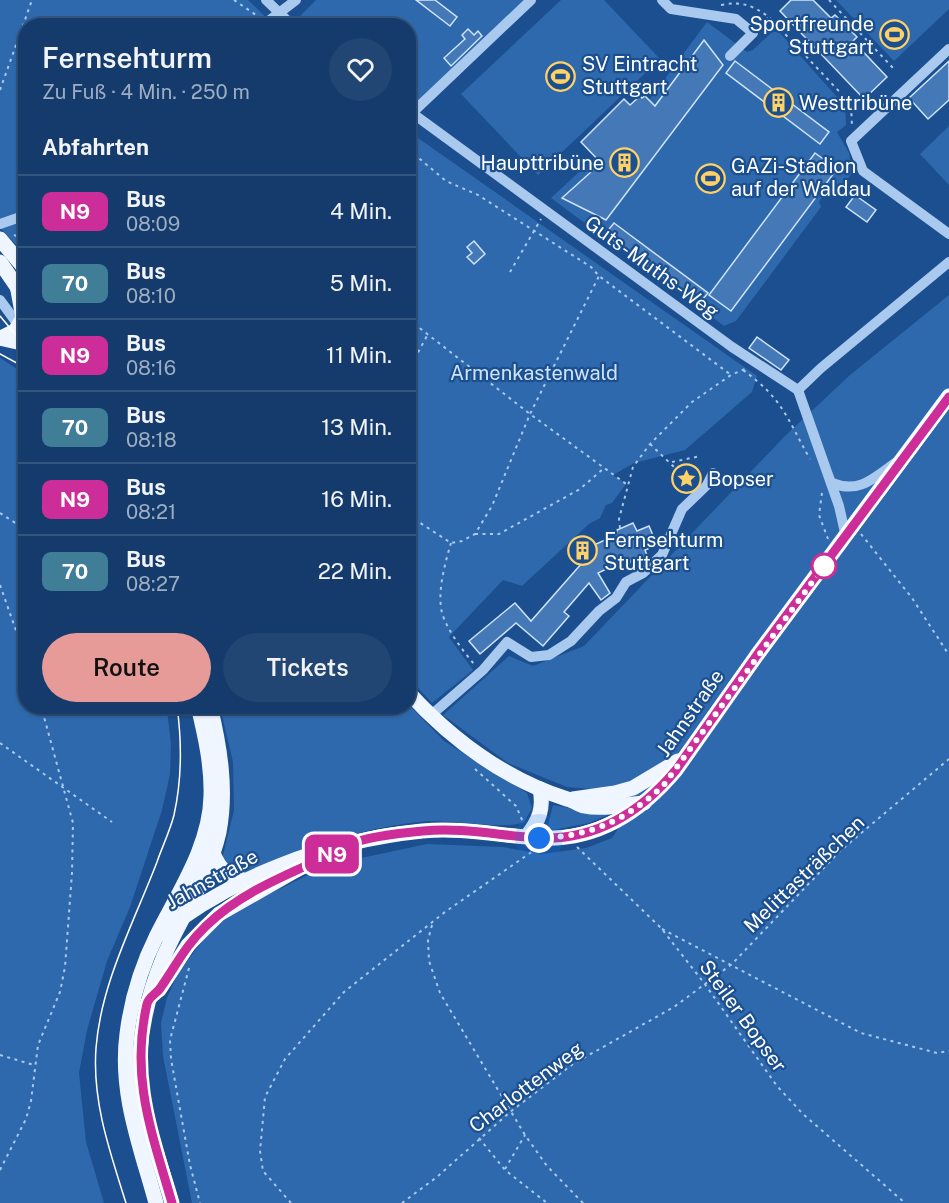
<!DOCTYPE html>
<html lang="de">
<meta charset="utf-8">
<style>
body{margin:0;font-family:"Public Sans",sans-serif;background:#214673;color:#f1f3f6;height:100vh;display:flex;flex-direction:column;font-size:22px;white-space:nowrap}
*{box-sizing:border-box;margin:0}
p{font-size:20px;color:#9dadc1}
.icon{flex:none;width:33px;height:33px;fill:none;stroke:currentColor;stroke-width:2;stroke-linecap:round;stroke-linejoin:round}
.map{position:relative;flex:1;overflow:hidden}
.panel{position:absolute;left:18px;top:18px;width:398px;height:696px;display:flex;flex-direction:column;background:#143b6b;border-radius:24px;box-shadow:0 2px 4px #0004,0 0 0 2px #33557e}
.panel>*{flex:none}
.badge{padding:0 12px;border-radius:9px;font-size:21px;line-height:39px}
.you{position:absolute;width:30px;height:30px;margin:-15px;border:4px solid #fff;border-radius:50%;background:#1a73e8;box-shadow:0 0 0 9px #1a73e833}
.map>.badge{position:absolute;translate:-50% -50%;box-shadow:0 0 0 3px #fff}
h2{padding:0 24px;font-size:22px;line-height:54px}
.round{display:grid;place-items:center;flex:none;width:63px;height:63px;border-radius:32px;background:#214673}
.summary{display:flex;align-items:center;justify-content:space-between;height:102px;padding:0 24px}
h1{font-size:28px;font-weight:600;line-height:45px}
.primary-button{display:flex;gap:12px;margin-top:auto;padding:12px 24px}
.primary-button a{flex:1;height:69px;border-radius:36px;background:#e69b98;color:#111;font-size:24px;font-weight:600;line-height:69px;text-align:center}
.primary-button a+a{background:#214673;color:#f1f3f6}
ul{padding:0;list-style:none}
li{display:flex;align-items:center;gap:18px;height:72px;padding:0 24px;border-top:2px solid #33557e}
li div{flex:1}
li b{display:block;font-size:22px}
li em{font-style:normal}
li .badge{min-width:66px;font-weight:700;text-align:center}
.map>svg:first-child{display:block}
.green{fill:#2e69ad}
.building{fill:#4478b7;stroke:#cfe3fa;stroke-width:1.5}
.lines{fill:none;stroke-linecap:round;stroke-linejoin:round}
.path{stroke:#a9c9ee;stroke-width:2;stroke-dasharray:3 4.5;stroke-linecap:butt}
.minor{stroke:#a9c9ee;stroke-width:10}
.major{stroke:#f0f6ff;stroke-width:15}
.tram{stroke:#fff;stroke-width:1.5}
.line-casing{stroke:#fff;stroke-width:14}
.line{stroke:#cd2d98;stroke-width:9}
.walk{stroke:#fff;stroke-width:6;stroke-dasharray:0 10.8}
.stop-dot{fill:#fff;stroke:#cd2d98;stroke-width:3}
.labels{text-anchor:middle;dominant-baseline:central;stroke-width:4.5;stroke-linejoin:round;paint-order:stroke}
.poi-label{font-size:20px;fill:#fff;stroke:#1b4f8f;text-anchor:start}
.street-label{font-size:20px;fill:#fff;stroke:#1b4f8f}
.park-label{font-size:20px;fill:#cfe3fa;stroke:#1b4f8f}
</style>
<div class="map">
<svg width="949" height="1203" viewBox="0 0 949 1203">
<rect width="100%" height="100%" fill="#1b4f8f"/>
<g class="green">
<polygon points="0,0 248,0 274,25 26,26 25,254 0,228"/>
<polygon points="316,0 527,0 418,103 410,104 408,102 408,26 304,25 301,15"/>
<polygon points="561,0 604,0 660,59 538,175 461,94"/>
<polygon points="836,0 949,0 949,9 894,61"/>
<polygon points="707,22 747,52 753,50 772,32 779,32 845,106 846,125 837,132 849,153 852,173 837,192 825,194 819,202 821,207 736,321 724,326 551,198 632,123"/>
<polygon points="949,126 949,185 920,154"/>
<polygon points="408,131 757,376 752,392 685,450 634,463 613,475 626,484 612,503 606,505 600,518 589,524 522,586 503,580 449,637 473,670 432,703 408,677"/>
<polygon points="949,295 949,1203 192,1203 163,1056 161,1023 167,998 178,973 219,919 328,865 427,844 503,847 542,854 586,848 612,838 636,801 605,790 567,787 508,763 443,715 509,656 533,666 584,646 785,436 850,375"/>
<polygon points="0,358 25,374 26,706 166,706 167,710 171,744 170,774 162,810 130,907 107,961 87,1030 79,1073 86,1142 104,1203 0,1203"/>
<path d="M 408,704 L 444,741 L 527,793 L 532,808 L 524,822 C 508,830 450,820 428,821 C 351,828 286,856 216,884 L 234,810 L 233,762 L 220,707 Z"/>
<polygon points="553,805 581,810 620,810 589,823 553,830 548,825"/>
</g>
<g class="building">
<polygon points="416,0 435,0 457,17 450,26"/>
<polygon points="791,0 813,0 831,18 835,15 857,37 853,41 887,77 864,99 780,11"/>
<polygon points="468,29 474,35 478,31 482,36 451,66 444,58 465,39 462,35"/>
<polygon points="704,40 723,65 606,220 562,198 601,163 581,142 624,99 630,105 640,96 642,98 645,96 655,106"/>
<polygon points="735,61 829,132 820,144 726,73"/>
<polygon points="949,61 949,100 928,119 909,98"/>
<polygon points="815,153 837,169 731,311 709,295"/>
<polygon points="855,195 876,210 867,222 846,207"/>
<polygon points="614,223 708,293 699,304 605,234"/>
<polygon points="474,241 485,254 474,264 467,257 472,253 467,247"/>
<polygon points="757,337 789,360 781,370 749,348"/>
<polygon points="633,523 637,531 649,526 657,545 645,550 648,558 634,569 629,558 598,573 610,593 601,600 589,583 564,612 569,616 543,646 516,623 480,654 469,641 515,603 531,621 582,563 574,554 577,545 584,543 592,546 616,535 617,530"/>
</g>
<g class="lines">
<g class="path">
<polyline points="234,0 259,17"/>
<polyline points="829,0 893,68 897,68"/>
<path d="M 721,5 C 741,1 752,5 769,17 L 851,104 L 852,127"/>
<polyline points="760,25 769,17"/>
<polyline points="0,90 32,0"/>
<polyline points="408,138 415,129"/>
<polyline points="408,149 446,181 478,195 591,267 599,276 731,375"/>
<polyline points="14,235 26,240"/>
<polyline points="17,236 26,233"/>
<polyline points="510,272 541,219"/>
<polyline points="408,319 530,414 629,486"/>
<polyline points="408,363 415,358 428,334"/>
<path d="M 743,370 C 784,400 786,417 810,459"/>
<polyline points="650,444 674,467"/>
<polyline points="672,462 701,456"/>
<polyline points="822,493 819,515 828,539"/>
<polyline points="0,513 26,530"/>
<polyline points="408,515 451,543 462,541 475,534 492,506 530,414 599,276"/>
<polyline points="620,528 619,519 633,467 650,444 692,402 731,375 745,369"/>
<polyline points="475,534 499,534 580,489 603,469"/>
<polyline points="861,534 912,598 949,655"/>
<path d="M 451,543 C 445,563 437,592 442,613 C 447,630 463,651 474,664"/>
<polyline points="0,585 26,659"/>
<polyline points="0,743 112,822"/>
<polyline points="475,769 516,806 523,822"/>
<polyline points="577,847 661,928 704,983 777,1086 803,1114 905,1203"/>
<polyline points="432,925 428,940 429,961 440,993 525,1135 547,1166 583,1203"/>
<polyline points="662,929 861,1033 937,1053 949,1051"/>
<polyline points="189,968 170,1040 171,1059 190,1165 200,1203"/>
<polyline points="0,1055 34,1065"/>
<polyline points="479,1138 505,1170 547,1203"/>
<polyline points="505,1169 525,1135"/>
<polyline points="0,1170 26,1119 31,1101 38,1045 60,992 65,967 72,873 73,823 41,706"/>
<polyline points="291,1203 263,1171 260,1151 265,1097 285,1059 344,992 445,912 533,851"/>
<polyline points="402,1203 437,1177 510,1112 573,1064 674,1007 732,964 840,851 949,759"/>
</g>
<g class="minor">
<polyline points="266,0 293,26"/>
<polyline points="662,0 671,9 736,19 753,33 730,56"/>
<polyline points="262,26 296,0"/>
<polyline points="949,49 851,141 863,171 949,234"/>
<polyline points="408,110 732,347 798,390 839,506 846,537"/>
<polyline points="412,113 531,0"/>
<polyline points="0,224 26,215"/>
<polyline points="0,300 19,326 26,329"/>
<polyline points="798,390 821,368 949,262"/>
<path d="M 832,483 C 859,494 874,478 895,463"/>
<polyline points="430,716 483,670 507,642 531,657 549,655 571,641 599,611 616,598 626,582 643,573 662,555 682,509 707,485 713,473"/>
</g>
<g class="major">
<polyline points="0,239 26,270"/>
<polyline points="0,262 22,294"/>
<polyline points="0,338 26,344"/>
<polyline points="1,338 15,331 23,318 17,285"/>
<path d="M 408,692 C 452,740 505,779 567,799 C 573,800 579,805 584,806 C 603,810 626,804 644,803"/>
<polyline points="573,799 615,793 633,788 678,761"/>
<path d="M 527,836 C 539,821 544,808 540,789"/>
<path d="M 213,853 C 220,871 228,876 247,881"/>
<path d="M 156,937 C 232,876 326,841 422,831 C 462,827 500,836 540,838 C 596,841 641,812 676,770 L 757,655 L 949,396"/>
<polyline points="159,990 188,945 219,914 298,869"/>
<path d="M 156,1203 C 141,1148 119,1093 127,1034 C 131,1001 142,965 157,935 C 179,891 210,846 211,796 C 212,766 205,735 198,706"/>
<path d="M 172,1203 C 158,1154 137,1105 140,1053 C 142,1019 151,987 164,956 C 182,915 209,877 219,832 C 227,790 220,747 210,706"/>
</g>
<g class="tram">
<polyline points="0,316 26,347"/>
<polyline points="0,354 26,368"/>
<path d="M 126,1203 C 110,1152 92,1102 96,1048 C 101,983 134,922 157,862 C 162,847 170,831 174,815 C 182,779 182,743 177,706"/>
</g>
</g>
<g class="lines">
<defs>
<path id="line" d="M 172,1203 C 152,1133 130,1078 147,1004 C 149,996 157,994 161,987 C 177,964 185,946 206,926 C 240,893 286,875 328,856 C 334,853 340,848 347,845 C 370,836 399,833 423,831 C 463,827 501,836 540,838 C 596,840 641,812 676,770 L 757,655 L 949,397"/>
</defs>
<use href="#line" class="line-casing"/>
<use href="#line" class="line"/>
<path class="walk" d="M 539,838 C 590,837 626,820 663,786 L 824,566"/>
</g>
<defs>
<symbol id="stadium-ring" viewBox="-11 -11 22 22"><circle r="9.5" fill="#1b4f8f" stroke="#ffd166" stroke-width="1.5"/><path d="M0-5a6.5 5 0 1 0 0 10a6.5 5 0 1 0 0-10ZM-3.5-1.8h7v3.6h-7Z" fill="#ffd166"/></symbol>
<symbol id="building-ring" viewBox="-11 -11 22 22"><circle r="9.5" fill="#1b4f8f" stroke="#ffd166" stroke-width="1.5"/><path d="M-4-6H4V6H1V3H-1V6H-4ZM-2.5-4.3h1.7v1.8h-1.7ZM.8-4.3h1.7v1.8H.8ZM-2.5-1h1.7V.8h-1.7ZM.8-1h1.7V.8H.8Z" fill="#ffd166"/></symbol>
<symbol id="sight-ring" viewBox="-11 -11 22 22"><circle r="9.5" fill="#1b4f8f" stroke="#ffd166" stroke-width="1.5"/><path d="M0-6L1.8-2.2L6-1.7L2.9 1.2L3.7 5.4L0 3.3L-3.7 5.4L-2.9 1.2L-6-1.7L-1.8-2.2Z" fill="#ffd166"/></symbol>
</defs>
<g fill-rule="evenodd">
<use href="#stadium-ring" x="878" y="18" width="33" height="33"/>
<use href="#stadium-ring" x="544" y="60" width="33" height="33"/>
<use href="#building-ring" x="762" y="86" width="33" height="33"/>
<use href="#building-ring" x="608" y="146" width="33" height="33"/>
<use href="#stadium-ring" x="694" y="162" width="33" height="33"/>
<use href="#sight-ring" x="670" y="462" width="33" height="33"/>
<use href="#building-ring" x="566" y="534" width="33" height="33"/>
</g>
<circle class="stop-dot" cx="824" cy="566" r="12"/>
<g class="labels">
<g class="poi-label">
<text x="874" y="24" text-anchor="end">Sportfreunde<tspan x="874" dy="23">Stuttgart</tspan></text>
<text x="582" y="64">SV Eintracht<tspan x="582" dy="23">Stuttgart</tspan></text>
<text x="799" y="103">Westtribüne</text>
<text x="604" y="163" text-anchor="end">Haupttribüne</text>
<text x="731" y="166">GAZi-Stadion<tspan x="731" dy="23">auf der Waldau</tspan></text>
<text x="708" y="479">Bopser</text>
<text x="604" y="540">Fernsehturm<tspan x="604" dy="23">Stuttgart</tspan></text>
</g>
<g class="street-label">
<text transform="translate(652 267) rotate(36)">Guts-Muths-Weg</text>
<text transform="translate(690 713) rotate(-55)">Jahnstraße</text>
<text transform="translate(804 874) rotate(-44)">Melittasträßchen</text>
<text transform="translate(212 879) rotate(-29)">Jahnstraße</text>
<text transform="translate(743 1016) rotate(54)">Steiler Bopser</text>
<text transform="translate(526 1087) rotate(-37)">Charlottenweg</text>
</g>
<g class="park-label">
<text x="534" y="373">Armenkastenwald</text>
</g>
</g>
</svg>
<div class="you" style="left:539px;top:838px"></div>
<b class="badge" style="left:332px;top:854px;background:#cd2d98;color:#fff">N9</b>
<section class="panel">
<div class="summary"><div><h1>Fernsehturm</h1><p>Zu Fuß · 4 Min. · 250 m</p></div><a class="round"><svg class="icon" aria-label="heart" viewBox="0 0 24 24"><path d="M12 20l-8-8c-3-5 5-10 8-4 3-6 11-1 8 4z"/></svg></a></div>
<h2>Abfahrten</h2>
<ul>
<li><span class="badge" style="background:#cd2d98;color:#fff">N9</span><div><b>Bus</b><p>08:09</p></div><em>4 Min.</em></li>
<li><span class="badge" style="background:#407e98;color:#fff">70</span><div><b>Bus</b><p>08:10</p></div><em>5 Min.</em></li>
<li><span class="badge" style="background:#cd2d98;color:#fff">N9</span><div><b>Bus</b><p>08:16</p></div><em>11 Min.</em></li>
<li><span class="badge" style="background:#407e98;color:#fff">70</span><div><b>Bus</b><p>08:18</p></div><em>13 Min.</em></li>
<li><span class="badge" style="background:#cd2d98;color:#fff">N9</span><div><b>Bus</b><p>08:21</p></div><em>16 Min.</em></li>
<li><span class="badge" style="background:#407e98;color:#fff">70</span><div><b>Bus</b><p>08:27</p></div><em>22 Min.</em></li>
</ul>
<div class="primary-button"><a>Route</a><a>Tickets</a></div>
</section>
</div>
